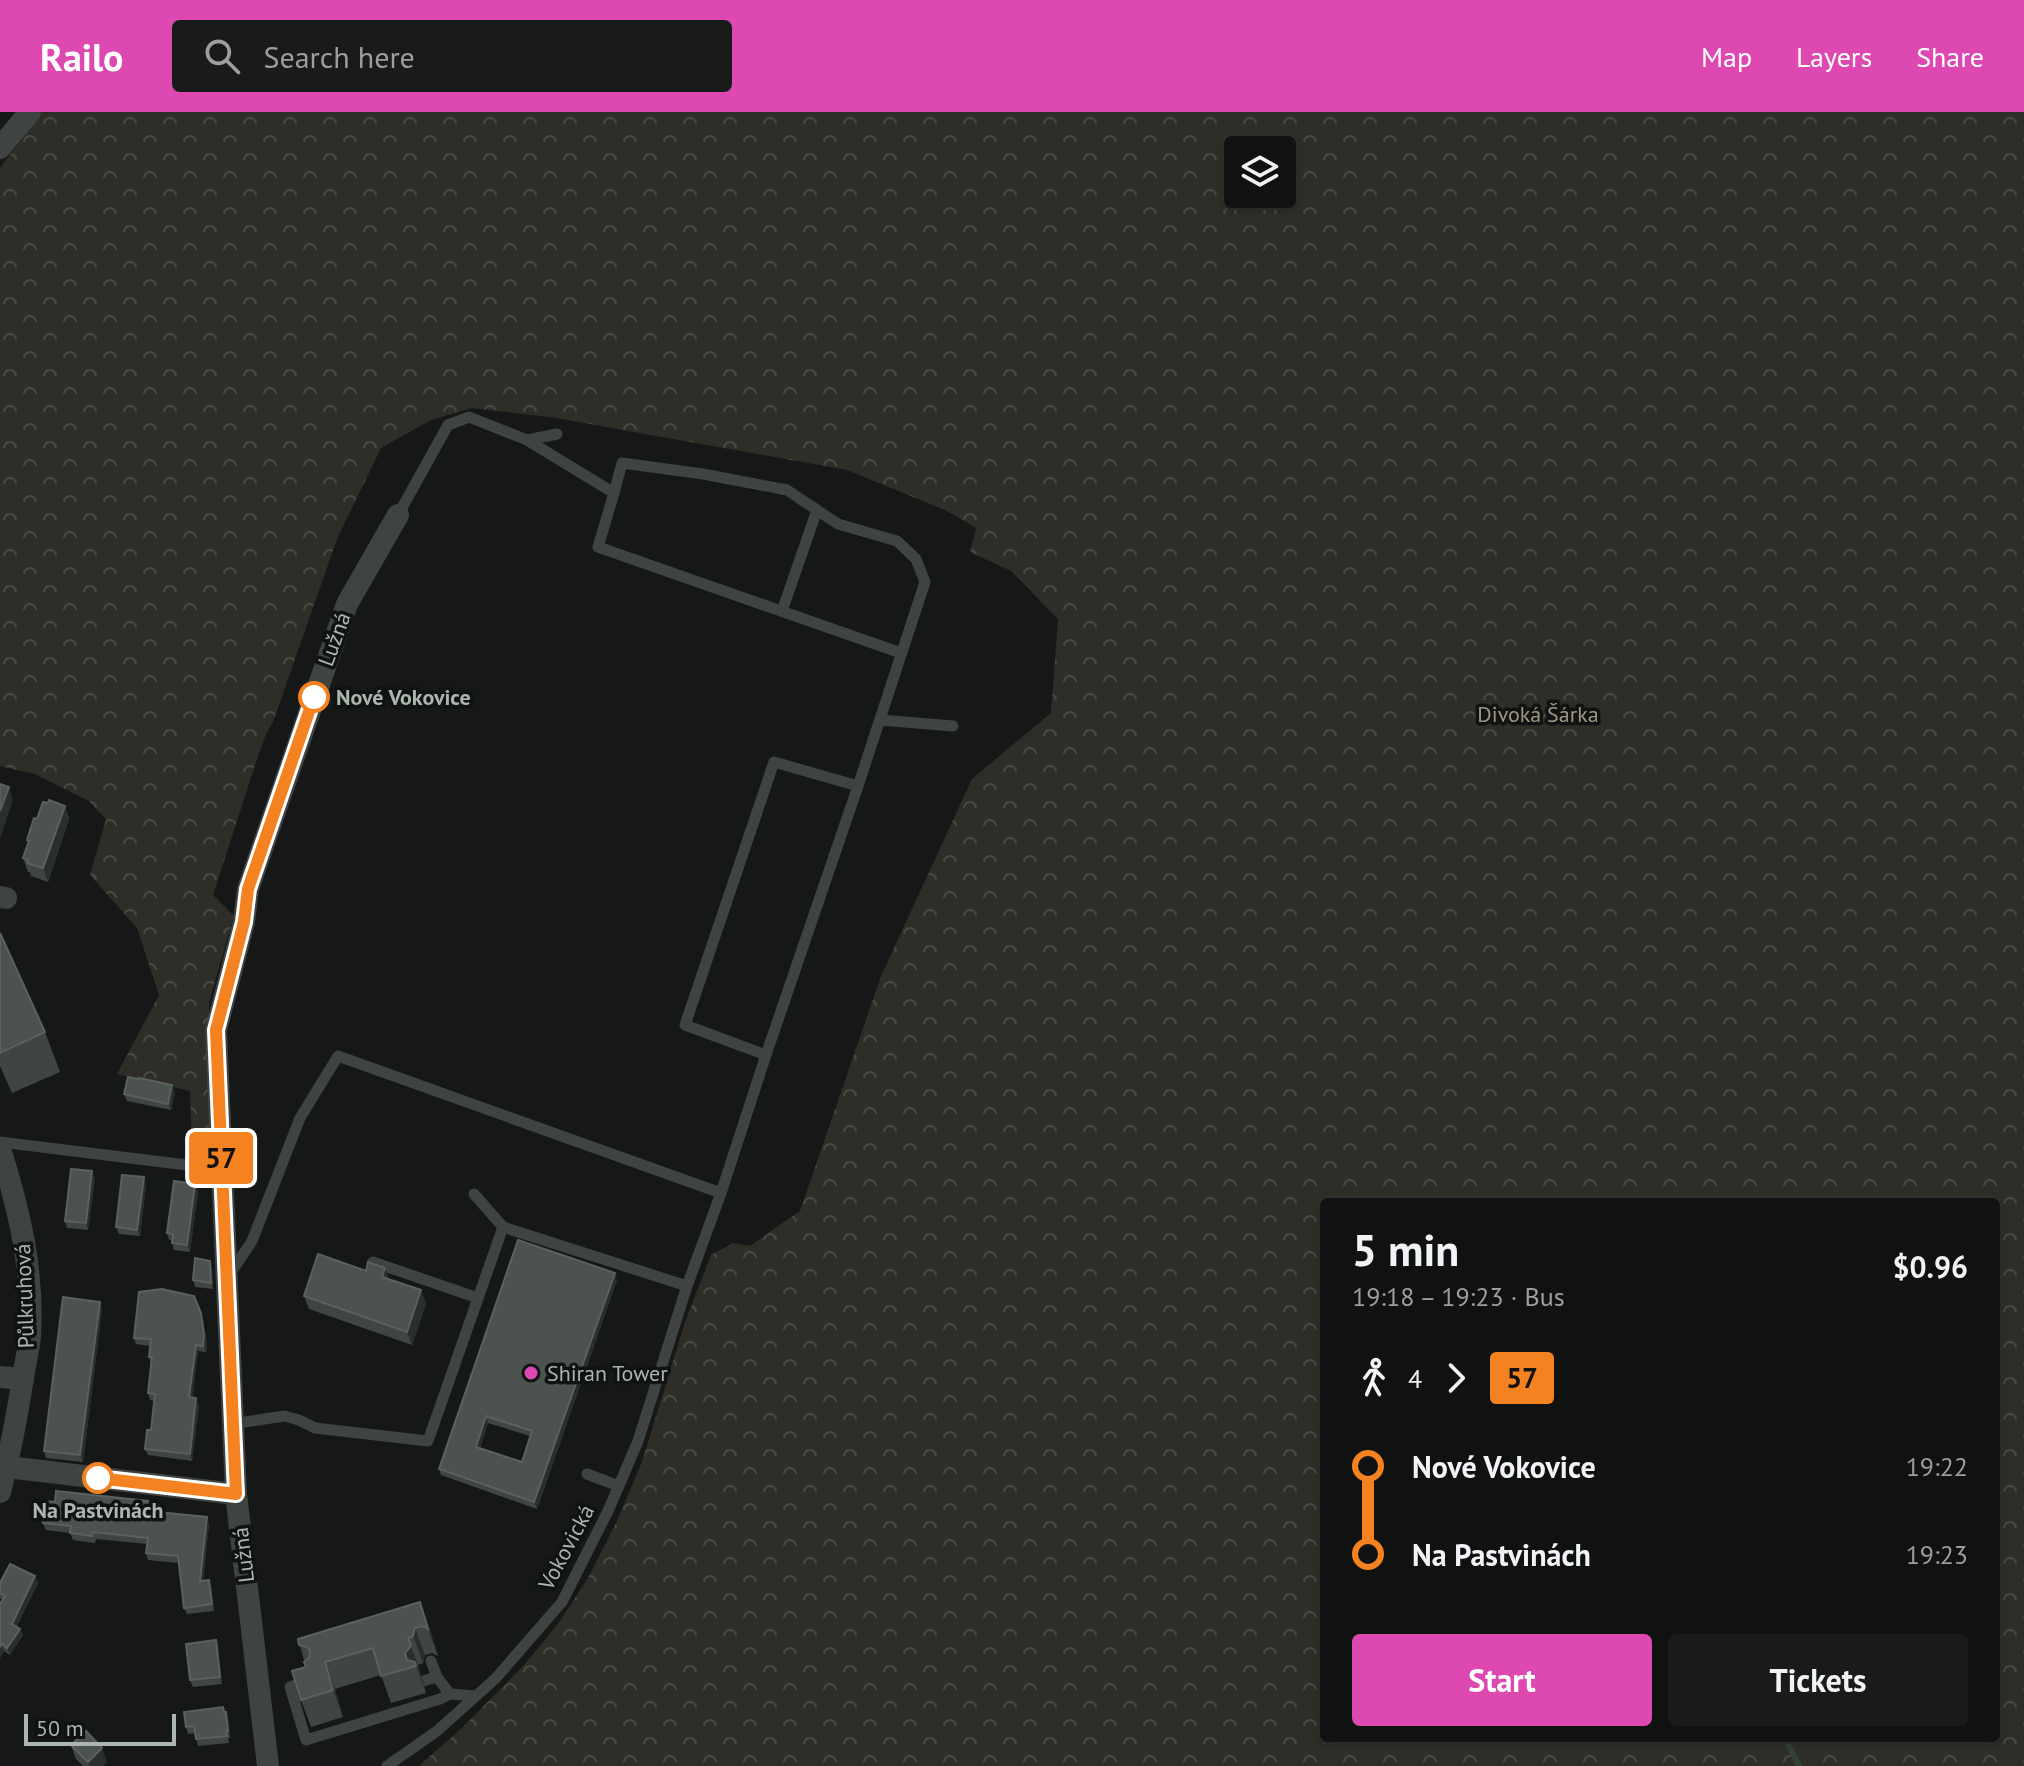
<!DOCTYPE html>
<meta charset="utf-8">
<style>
body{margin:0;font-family:"PT Sans",sans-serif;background:#191b1a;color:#f1f3f6;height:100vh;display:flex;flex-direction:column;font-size:30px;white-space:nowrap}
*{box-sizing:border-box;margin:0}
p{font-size:26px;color:#9c9e9f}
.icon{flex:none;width:44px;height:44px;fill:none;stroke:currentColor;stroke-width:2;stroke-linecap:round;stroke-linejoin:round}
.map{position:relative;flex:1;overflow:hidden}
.panel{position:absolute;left:1320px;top:1086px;width:680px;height:544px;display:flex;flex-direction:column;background:#101211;border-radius:8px;box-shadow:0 2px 6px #0004,0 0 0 2px #303231}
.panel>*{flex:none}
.badge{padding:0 16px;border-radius:6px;font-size:28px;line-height:52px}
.buttons{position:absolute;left:1224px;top:24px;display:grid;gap:16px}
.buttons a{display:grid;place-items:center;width:72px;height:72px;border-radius:8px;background:#101211;box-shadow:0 2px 6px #0004,0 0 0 2px #303231;font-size:40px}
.scale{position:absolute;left:24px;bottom:20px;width:152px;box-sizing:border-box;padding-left:8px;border:4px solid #aab6ae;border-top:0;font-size:22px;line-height:28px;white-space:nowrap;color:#aab6ae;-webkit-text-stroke:6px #111312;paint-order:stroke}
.map>.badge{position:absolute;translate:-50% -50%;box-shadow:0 0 0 4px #fff}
.legs{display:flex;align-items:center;gap:12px;height:88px;padding:0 32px;font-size:26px}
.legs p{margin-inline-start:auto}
.overview{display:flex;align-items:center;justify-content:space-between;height:136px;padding:0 32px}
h1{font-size:44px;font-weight:600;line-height:60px}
.action{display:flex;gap:16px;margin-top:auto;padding:16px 32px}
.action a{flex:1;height:92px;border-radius:8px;background:#dd49b0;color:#fff;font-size:32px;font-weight:600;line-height:92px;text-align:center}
.action a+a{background:#191b1a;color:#f1f3f6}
ul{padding:0 32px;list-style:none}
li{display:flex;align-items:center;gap:28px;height:88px;font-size:30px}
li i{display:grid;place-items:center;width:12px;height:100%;margin:0 10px;background:currentColor}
li i::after{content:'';width:20px;height:20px;margin:-10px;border:6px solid;border-radius:50%;background:#101211}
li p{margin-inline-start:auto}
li:first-child i{background:linear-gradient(#0000 50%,currentColor 0)}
li:last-child i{background:linear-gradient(currentColor 50%,#0000 0)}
header{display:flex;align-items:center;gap:48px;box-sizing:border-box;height:112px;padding:0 40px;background:#dd49b0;color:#fff}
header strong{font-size:38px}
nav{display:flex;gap:44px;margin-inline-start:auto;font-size:28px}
.search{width:560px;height:72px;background:#191b1a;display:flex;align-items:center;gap:20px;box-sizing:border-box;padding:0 28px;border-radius:8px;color:#9c9e9f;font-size:30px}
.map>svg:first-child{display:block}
.forest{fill:url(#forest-crowns);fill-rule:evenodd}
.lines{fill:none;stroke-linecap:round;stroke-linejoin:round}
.stream{stroke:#334134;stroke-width:6}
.lane{stroke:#3f4341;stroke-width:11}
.street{stroke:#3f4341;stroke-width:22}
.wall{fill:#404543;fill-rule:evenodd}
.shaded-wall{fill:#2a2e2d}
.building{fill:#4b524f;stroke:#5a615e;stroke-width:2;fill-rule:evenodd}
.line-1-casing{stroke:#fff;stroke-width:18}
.line-1{stroke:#f58220;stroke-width:12}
.stop-1-dot{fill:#fff;stroke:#f58220;stroke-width:4}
.poi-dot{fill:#dd49b0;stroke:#111312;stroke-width:3}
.labels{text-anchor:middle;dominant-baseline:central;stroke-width:7;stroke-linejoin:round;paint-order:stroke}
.street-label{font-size:22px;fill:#aab6ae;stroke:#111312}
.stop-label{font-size:22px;font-weight:bold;fill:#aab6ae;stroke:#111312;text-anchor:start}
.park-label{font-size:22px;fill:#9f9783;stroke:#111312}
.poi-label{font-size:22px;fill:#aab6ae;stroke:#111312;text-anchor:start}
</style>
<header>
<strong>Railo</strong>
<div class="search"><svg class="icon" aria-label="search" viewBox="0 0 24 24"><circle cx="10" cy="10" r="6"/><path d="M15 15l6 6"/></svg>Search here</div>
<nav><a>Map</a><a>Layers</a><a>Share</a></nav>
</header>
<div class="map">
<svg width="2024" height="1654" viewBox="0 0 2024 1654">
<defs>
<pattern id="forest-crowns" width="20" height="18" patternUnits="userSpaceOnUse" patternTransform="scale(2)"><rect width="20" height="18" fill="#2e2d27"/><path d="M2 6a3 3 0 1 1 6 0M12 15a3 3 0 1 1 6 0" fill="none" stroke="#4a4944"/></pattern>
</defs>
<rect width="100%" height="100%" fill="#161817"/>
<path class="forest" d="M 42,0 L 2024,0 L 2024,1654 L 419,1654 L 463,1615 L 524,1553 L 560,1509 L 588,1466 L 616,1411 L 642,1350 L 685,1210 L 711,1143 L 733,1131 L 750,1134 L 800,1099 L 881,864 L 972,667 L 1051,601 L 1058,507 L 1011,459 L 970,440 L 976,416 L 945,398 L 847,358 L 556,306 L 472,296 L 431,308 L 381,336 L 337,427 L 273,610 L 266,622 L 256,650 L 213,783 L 234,804 L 209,890 L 212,1038 L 192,1037 L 190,979 L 117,962 L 159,883 L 137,816 L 90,763 L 106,707 L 89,689 L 35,662 L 0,654 L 0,56 ZM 1238,38 L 1282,38 L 1282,82 L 1238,82 ZM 1324,1090 L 1996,1090 L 1996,1626 L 1324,1626 Z"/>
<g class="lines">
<polyline class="stream" points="1785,1626 1799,1654"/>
<g class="lane">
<polyline points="527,328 557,322"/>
<polyline points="614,381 598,435 901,541"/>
<polyline points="782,499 817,398"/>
<polyline points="880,608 953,614"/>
<polyline points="766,943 685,913 774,650 858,674"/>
<polyline points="0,1030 203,1055"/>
<polyline points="474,1082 503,1115"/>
<polyline points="373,1150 478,1186"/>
<polyline points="230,1162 252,1129 300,1006 338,944 721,1081"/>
<polyline points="232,1312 284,1304 299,1308 315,1316 428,1329 503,1115 687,1174"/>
<polyline points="587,1362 619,1374"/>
<polyline points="431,1549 437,1565 450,1582"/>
<polyline points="311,1568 290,1575 306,1628 440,1587 450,1582 476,1584"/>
<polyline points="423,1569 437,1565"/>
<polyline points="387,1654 437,1619 495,1567 562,1490 608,1399 638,1329 687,1174 721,1081 766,943 858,674 925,470 916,447 897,429 838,412 787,378 703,362 622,351 614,381 527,328 469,305 448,313 398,403"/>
</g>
<g class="street">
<polyline points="0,36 30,0"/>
<polyline points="0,785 6,786"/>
<path d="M 0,1037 C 19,1096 34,1160 30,1223 C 29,1237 25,1252 23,1266 C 17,1304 10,1342 0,1380"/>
<polyline points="0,1265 23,1267"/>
<polyline points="7,1355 236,1382"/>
<polyline points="268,1654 236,1382 216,918 244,810 248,777 347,492 398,403"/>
</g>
</g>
<g class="wall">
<polygon points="48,691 65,694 69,707 48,770 31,764 30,760 28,760 23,746 28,732 27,728 37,707"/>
<polygon points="0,821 45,920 60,960 12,981 0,954"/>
<polygon points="175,980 171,998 127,989 124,982"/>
<polygon points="95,1066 88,1118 67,1116 65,1109"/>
<polygon points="146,1072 140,1124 119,1122 116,1115"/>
<polygon points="195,1072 198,1079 190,1140 174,1138 172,1131 172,1128 169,1128 167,1121"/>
<path d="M 518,1128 L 617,1168 L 537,1397 L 441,1363 L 439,1357 ZM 488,1311 L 530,1324 L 522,1350 L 480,1336 Z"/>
<polygon points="212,1156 213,1177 195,1175 193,1168"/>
<polygon points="389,1167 421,1178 426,1192 412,1233 309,1197 304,1184"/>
<polygon points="102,1197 83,1350 46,1346 44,1339"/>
<polygon points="203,1208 207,1231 206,1240 198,1239 192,1286 199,1293 192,1349 148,1343 145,1337 151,1318 154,1289 150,1288 148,1281 151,1252 149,1245 150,1234 136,1232 134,1226"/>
<polygon points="151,1396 150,1399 209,1412 203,1469 211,1475 214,1499 187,1502 184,1496 179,1451 148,1448 146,1441 147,1432 96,1427 95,1431 73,1428 70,1421 46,1418 43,1411"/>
<polygon points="0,1471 38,1471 17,1514 20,1517 23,1523 10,1543 4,1539 0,1546 0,1492 3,1488 0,1486"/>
<polygon points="420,1490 438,1544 432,1541 425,1543 423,1551 418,1553 426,1581 391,1591 381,1563 335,1577 343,1605 311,1615 301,1588 306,1555 298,1527"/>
<polygon points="216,1528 218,1535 222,1572 193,1575 190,1568"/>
<polygon points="223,1595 228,1607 230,1626 228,1626 229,1631 198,1634 195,1621 188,1622 186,1615"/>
<polygon points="71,1633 107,1650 103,1654 83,1654 76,1647"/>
</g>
<g class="shaded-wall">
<polygon points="9,675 13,688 0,727 0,699"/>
<polygon points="65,694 69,707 48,770 43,756"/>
<polygon points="172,973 175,980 171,998 168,992"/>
<polygon points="92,1059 95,1066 88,1118 86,1111"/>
<polygon points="144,1065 146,1072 140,1124 137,1118"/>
<polygon points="195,1072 198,1079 190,1140 187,1133"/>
<polygon points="210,1149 212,1156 213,1177 211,1171"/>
<polygon points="385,1156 390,1170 382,1165"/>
<polygon points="615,1161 617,1168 537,1397 534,1390"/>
<polygon points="421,1178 426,1192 412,1233 407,1220"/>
<polygon points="100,1190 102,1197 83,1350 80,1343"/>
<polygon points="201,1201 203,1208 207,1231 206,1240 203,1234"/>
<polygon points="196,1233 198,1239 192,1292 189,1285"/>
<polygon points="196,1286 199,1293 192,1349 190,1342"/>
<polygon points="486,1304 488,1311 478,1342 476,1335"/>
<polygon points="207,1405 209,1412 202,1476 200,1469"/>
<polygon points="35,1464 38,1471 15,1518 12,1512"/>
<polygon points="209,1468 211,1475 214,1499 212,1492"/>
<polygon points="420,1490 430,1517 438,1544 428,1517"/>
<polygon points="415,1516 425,1543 423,1551 413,1524"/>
<polygon points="20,1517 23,1523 10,1543 7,1536"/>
<polygon points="408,1526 418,1553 426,1581 416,1554 410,1556 405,1541"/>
<polygon points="216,1528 218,1535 222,1572 220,1565"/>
<polygon points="2,1532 4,1539 0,1546 0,1535"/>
<polygon points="325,1550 335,1577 343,1605 333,1578"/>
<polygon points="226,1600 228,1607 230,1626 228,1619"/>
<polygon points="102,1636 107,1650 103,1654 89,1654 88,1650"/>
</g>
<g class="building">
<polygon points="0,672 9,675 0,699"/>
<polygon points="49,688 65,694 43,756 27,751 28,748 23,746 29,729 27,728 34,706 37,707 43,690 48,691"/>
<polygon points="0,821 45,920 0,941"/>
<polygon points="128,965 138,967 139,966 172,973 168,992 124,982"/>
<polygon points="71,1057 92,1059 86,1111 65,1109"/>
<polygon points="122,1063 144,1065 137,1118 116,1115"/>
<polygon points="174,1069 195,1072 187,1133 172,1131 173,1122 167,1121"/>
<path d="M 518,1128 L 615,1161 L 534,1390 L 439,1357 ZM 486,1304 L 532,1319 L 522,1350 L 476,1335 Z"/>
<polygon points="318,1142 366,1159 368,1150 385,1156 382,1165 421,1178 407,1220 304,1184"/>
<polygon points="195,1146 210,1149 211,1171 193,1168"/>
<polygon points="162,1177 194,1184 201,1201 204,1224 203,1234 196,1233 189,1285 196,1286 190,1342 145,1337 147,1318 151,1318 155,1282 148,1281 152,1245 149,1245 151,1227 134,1226 139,1180"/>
<polygon points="63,1185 100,1190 80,1343 44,1339"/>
<polygon points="56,1379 148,1389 147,1399 207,1405 200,1469 209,1468 212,1492 184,1496 178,1444 146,1441 148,1426 93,1420 92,1424 70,1421 71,1414 43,1411 46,1389 55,1390"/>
<polygon points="10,1452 35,1464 12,1512 20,1517 7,1536 2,1532 0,1535 0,1492 5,1484 0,1481 0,1471"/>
<polygon points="420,1490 428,1517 422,1514 415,1516 413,1524 408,1526 411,1534 405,1541 407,1548 415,1550 416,1554 381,1564 373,1536 325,1550 333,1578 301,1588 292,1559 306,1555 304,1550 309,1546 310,1539 307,1535 299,1533 298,1527"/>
<polygon points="216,1528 220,1565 190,1568 186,1532"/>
<polygon points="223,1595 224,1600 226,1600 228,1619 226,1619 227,1624 196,1627 194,1614 186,1615 184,1600"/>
<polygon points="86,1619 102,1636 88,1650 71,1633"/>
</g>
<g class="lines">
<defs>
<polyline id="line-1" points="98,1366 236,1382 216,918 244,810 248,777 314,585"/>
</defs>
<use href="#line-1" class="line-1-casing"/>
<use href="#line-1" class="line-1"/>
</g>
<g class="stop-1-dot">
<circle cx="314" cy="585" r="14"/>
<circle cx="98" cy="1366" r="14"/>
</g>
<circle class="poi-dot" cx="531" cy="1261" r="8"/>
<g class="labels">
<g class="street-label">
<text transform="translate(334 527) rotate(-70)">Lužná</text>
<text transform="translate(24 1184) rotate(-92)">Půlkruhová</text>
<text transform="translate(566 1435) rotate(-62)">Vokovická</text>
<text transform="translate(243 1443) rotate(-97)">Lužná</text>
</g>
<g class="stop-label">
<text x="336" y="585">Nové Vokovice</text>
<text x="98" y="1398" text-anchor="middle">Na Pastvinách</text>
</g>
<g class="park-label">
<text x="1538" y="602">Divoká Šárka</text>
</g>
<g class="poi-label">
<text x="547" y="1261">Shiran Tower</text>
</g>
</g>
</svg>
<div class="buttons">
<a><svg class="icon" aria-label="layers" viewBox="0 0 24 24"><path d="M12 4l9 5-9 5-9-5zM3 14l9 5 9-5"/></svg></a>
</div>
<div class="scale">50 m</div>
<b class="badge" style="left:221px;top:1046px;background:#f58220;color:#111">57</b>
<section class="panel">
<div class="overview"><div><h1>5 min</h1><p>19:18 – 19:23 · Bus</p></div><b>$0.96</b></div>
<div class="legs"><svg class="icon" aria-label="walk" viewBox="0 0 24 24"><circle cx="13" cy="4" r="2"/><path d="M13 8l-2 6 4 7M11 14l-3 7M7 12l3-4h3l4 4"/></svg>4<svg class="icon" aria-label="forward" viewBox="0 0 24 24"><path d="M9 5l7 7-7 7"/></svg><b class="badge" style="background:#f58220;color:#111">57</b></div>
<ul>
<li><i style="color:#f58220"></i><b>Nové Vokovice</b><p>19:22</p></li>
<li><i style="color:#f58220"></i><b>Na Pastvinách</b><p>19:23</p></li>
</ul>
<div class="action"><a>Start</a><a>Tickets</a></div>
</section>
</div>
